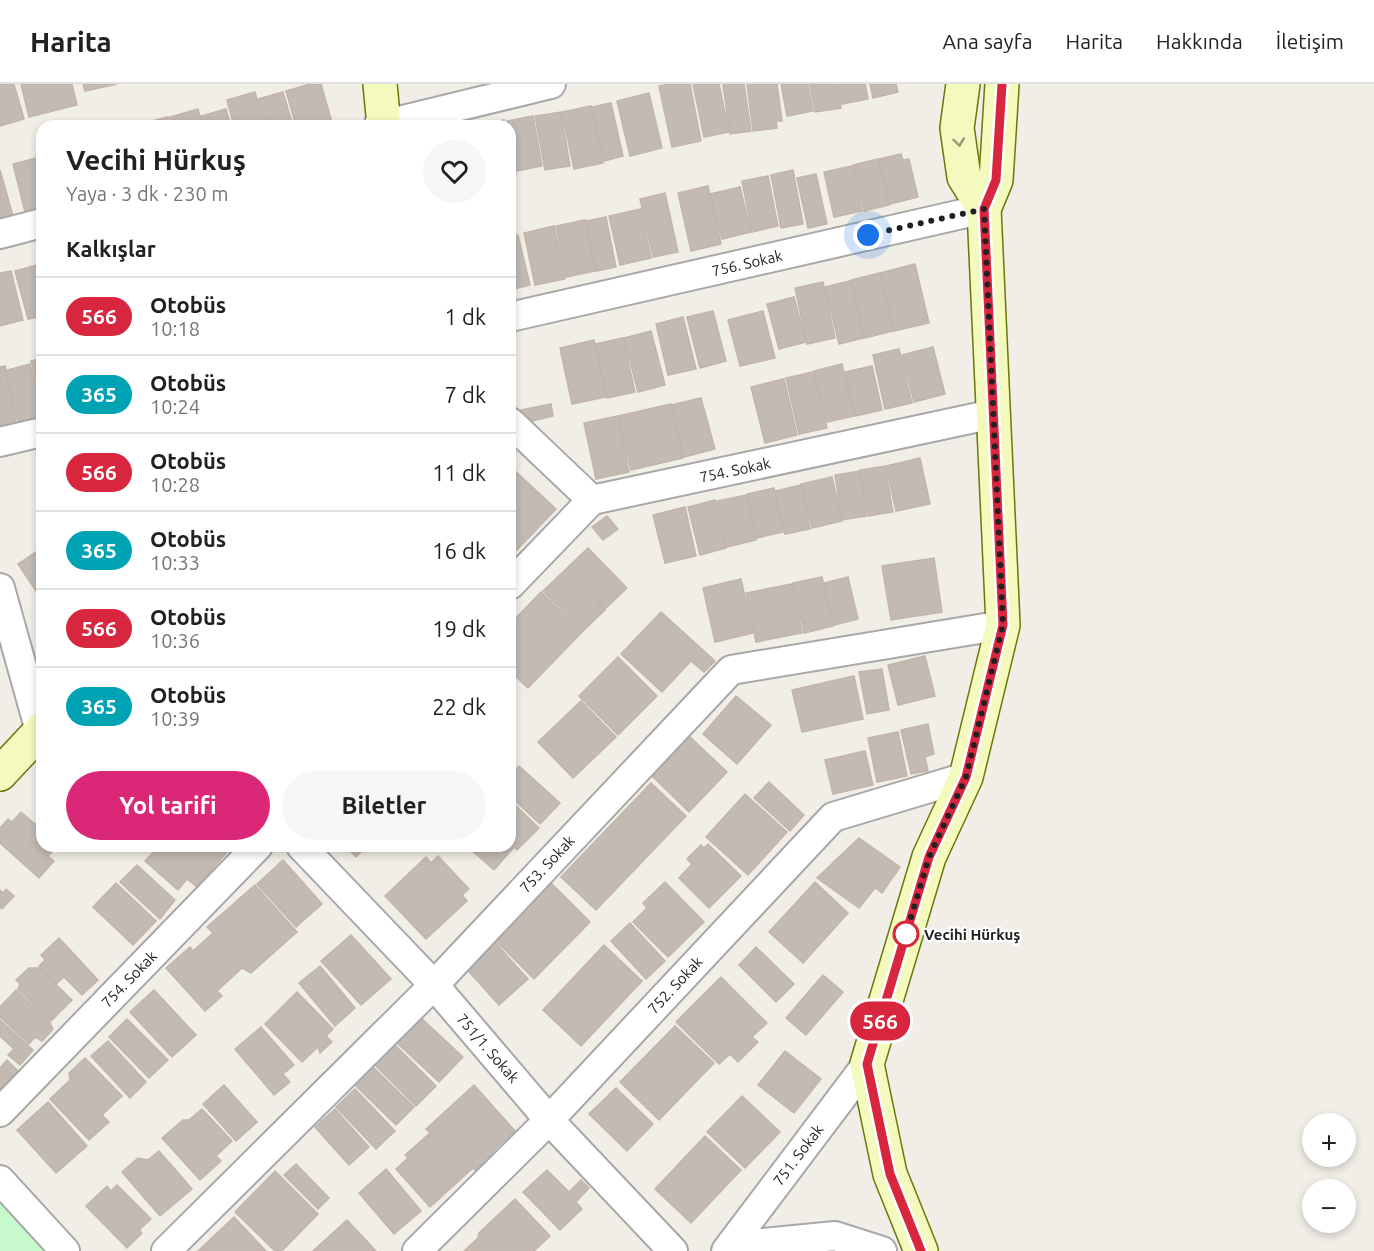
<!DOCTYPE html>
<html lang="tr">
<meta charset="utf-8">
<style>
body{margin:0;font-family:Ubuntu,sans-serif;background:#f6f6f6;color:#202124;height:100vh;display:flex;flex-direction:column;font-size:22px;white-space:nowrap}
*{box-sizing:border-box;margin:0}
p{font-size:20px;color:#757577}
.icon{flex:none;width:33px;height:33px;fill:none;stroke:currentColor;stroke-width:2;stroke-linecap:round;stroke-linejoin:round}
.map{position:relative;flex:1;overflow:hidden}
.side{position:absolute;left:36px;top:36px;width:480px;height:732px;display:flex;flex-direction:column;background:#fff;border-radius:18px;box-shadow:0 3px 9px #0003}
.side>*{flex:none}
.badge{padding:0 12px;border-radius:20px;font-size:21px;line-height:39px}
.tools{position:absolute;left:1302px;top:1029px;display:grid;gap:12px}
.tools a{display:grid;place-items:center;width:54px;height:54px;border-radius:50%;background:#fff;box-shadow:0 3px 9px #0003;font-size:30px}
.you{position:absolute;width:30px;height:30px;margin:-15px;border:4px solid #fff;border-radius:50%;background:#1a73e8;box-shadow:0 0 0 9px #1a73e833}
.map>.badge{position:absolute;translate:-50% -50%;box-shadow:0 0 0 3px #fff}
h2{padding:0 30px;font-size:22px;line-height:54px}
.round{display:grid;place-items:center;flex:none;width:63px;height:63px;border-radius:32px;background:#f6f6f6}
.head{display:flex;align-items:center;justify-content:space-between;height:102px;padding:0 30px}
h1{font-size:28px;font-weight:600;line-height:45px}
.button{display:flex;gap:12px;margin-top:auto;padding:12px 30px}
.button a{flex:1;height:69px;border-radius:36px;background:#db2777;color:#fff;font-size:24px;font-weight:600;line-height:69px;text-align:center}
.button a+a{background:#f6f6f6;color:#202124}
ul{padding:0;list-style:none}
li{display:flex;align-items:center;gap:18px;height:78px;padding:0 30px;border-top:2px solid #e0e0e0}
li div{flex:1}
li b{display:block;font-size:22px}
li em{font-style:normal}
li .badge{min-width:66px;font-weight:700;text-align:center}
header{display:flex;align-items:center;gap:36px;box-sizing:border-box;height:84px;padding:0 30px;background:#fff;border-bottom:2px solid #e0e0e0}
header strong{font-size:28px}
nav{display:flex;gap:33px;margin-inline-start:auto;font-size:21px}
.map>svg:first-child{display:block}
.park{fill:#c6f9cc}
.building{fill:#c2bab3;stroke:#c3b5aa;stroke-width:1.5}
.lines{fill:none;stroke-linecap:round;stroke-linejoin:round}
.street-casing{stroke:#a8a8a8;stroke-width:32}
.secondary-casing{stroke:#687906;stroke-width:36}
.street{stroke:#fff;stroke-width:28}
.secondary{stroke:#f4f9bd;stroke-width:33}
.oneway{stroke:#959877}
.line-casing{stroke:#fff;stroke-width:14}
.line{stroke:#d7263d;stroke-width:9}
.walk{stroke:#212121;stroke-width:6;stroke-dasharray:0 10.8}
.stop-dot{fill:#fff;stroke:#d7263d;stroke-width:3}
.labels{text-anchor:middle;dominant-baseline:central;stroke-width:4.5;stroke-linejoin:round;paint-order:stroke}
.street-label{font-size:15px;fill:#212121;stroke:#fff}
.stop-label{font-size:15px;font-weight:bold;fill:#212121;stroke:#fff;text-anchor:start}
</style>
<header>
<strong>Harita</strong>
<nav><a>Ana sayfa</a><a>Harita</a><a>Hakkında</a><a>İletişim</a></nav>
</header>
<div class="map">
<svg width="1374" height="1167" viewBox="0 0 1374 1167">
<rect width="100%" height="100%" fill="#f1eee7"/>
<polygon class="park" points="0,1117 45,1167 0,1167"/>
<g class="building">
<polygon points="0,0 14,0 24,35 0,42"/>
<polygon points="21,0 72,0 77,21 29,33"/>
<polygon points="83,0 117,0 85,7"/>
<polygon points="310,0 321,0 333,42 296,42 286,7"/>
<polygon points="669,0 690,0 701,57 672,63 659,2"/>
<polygon points="693,0 719,0 729,48 704,53"/>
<polygon points="744,0 751,47 730,50 723,1"/>
<polygon points="747,0 777,0 782,37 776,37 777,44 753,47"/>
<polygon points="781,0 808,0 813,27 787,32"/>
<polygon points="810,0 837,0 841,24 815,28"/>
<polygon points="838,0 865,0 868,15 842,20"/>
<polygon points="870,0 896,0 898,8 873,14"/>
<polygon points="255,8 264,42 234,42 227,16"/>
<polygon points="283,8 293,42 266,42 258,15"/>
<polygon points="649,9 662,64 630,72 617,17"/>
<polygon points="611,19 623,72 604,77 592,23"/>
<polygon points="591,22 603,79 574,85 562,28"/>
<polygon points="198,25 203,42 172,42 170,33"/>
<polygon points="226,25 231,42 204,42 201,32"/>
<polygon points="561,28 570,82 545,86 535,32"/>
<polygon points="533,32 542,82 516,87 510,42 508,42 507,37"/>
<polygon points="168,33 171,42 137,42 136,41"/>
<polygon points="504,36 505,42 476,42"/>
<polygon points="510,64 516,91 510,92"/>
<polygon points="901,70 903,76 909,75 918,113 890,120 879,75"/>
<polygon points="40,73 42,123 25,128 13,80"/>
<polygon points="878,75 889,121 864,127 853,81"/>
<polygon points="852,82 862,127 834,133 824,88"/>
<polygon points="0,86 13,132 0,135"/>
<polygon points="793,86 803,140 781,144 771,91"/>
<polygon points="816,90 827,140 808,144 797,94"/>
<polygon points="768,92 778,142 752,148 742,97"/>
<polygon points="708,102 721,160 691,167 678,109"/>
<polygon points="740,103 751,148 722,155 710,110"/>
<polygon points="665,109 678,168 653,173 640,115"/>
<polygon points="641,125 651,174 620,181 609,132"/>
<polygon points="606,133 616,183 596,187 586,137"/>
<polygon points="585,136 595,187 566,193 556,142"/>
<polygon points="554,142 565,195 535,201 524,149"/>
<polygon points="518,151 530,201 510,206 510,153"/>
<polygon points="41,180 42,232 28,235 15,187"/>
<polygon points="915,180 929,239 894,247 880,189"/>
<polygon points="11,187 23,236 0,242 0,189"/>
<polygon points="880,189 893,247 865,254 851,196"/>
<polygon points="850,197 864,254 839,260 825,203"/>
<polygon points="823,198 835,254 807,260 795,204"/>
<polygon points="794,213 806,258 779,265 767,220"/>
<polygon points="713,227 726,277 700,284 687,233"/>
<polygon points="763,227 775,274 740,282 728,236"/>
<polygon points="683,233 696,285 668,291 656,240"/>
<polygon points="651,247 665,301 638,308 624,254"/>
<polygon points="623,254 635,308 607,314 595,260"/>
<polygon points="594,256 606,313 572,320 560,264"/>
<polygon points="933,263 945,310 914,318 902,271"/>
<polygon points="899,265 912,319 885,325 873,271"/>
<polygon points="42,274 42,316 31,277"/>
<polygon points="30,280 42,322 42,335 19,341 4,287"/>
<polygon points="842,280 854,332 827,338 814,287"/>
<polygon points="5,282 17,343 0,346 0,283"/>
<polygon points="872,282 882,326 855,332 845,288"/>
<polygon points="813,288 827,344 799,350 786,294"/>
<polygon points="784,295 797,351 765,359 751,303"/>
<polygon points="701,314 715,365 684,373 671,321"/>
<polygon points="551,320 553,332 524,339 521,326"/>
<polygon points="671,320 683,374 631,386 618,332"/>
<polygon points="618,332 629,388 596,395 584,339"/>
<polygon points="920,374 930,420 896,427 886,382"/>
<polygon points="885,382 893,428 869,432 860,386"/>
<polygon points="512,384 556,425 516,467 510,461 510,386"/>
<polygon points="860,387 867,432 842,436 835,391"/>
<polygon points="832,393 842,437 812,444 801,400"/>
<polygon points="801,401 810,445 785,450 775,407"/>
<polygon points="774,404 783,448 757,454 747,410"/>
<polygon points="747,411 756,456 727,463 717,417"/>
<polygon points="715,416 726,464 700,471 688,423"/>
<polygon points="685,423 696,472 665,479 653,431"/>
<polygon points="607,432 618,445 603,456 592,443"/>
<polygon points="42,464 42,516 18,480"/>
<polygon points="588,464 627,504 605,525 566,485"/>
<polygon points="934,474 942,528 891,536 882,482"/>
<polygon points="565,486 605,526 583,547 543,507"/>
<polygon points="822,493 833,542 804,549 793,499"/>
<polygon points="848,493 858,535 834,541 824,499"/>
<polygon points="741,495 753,549 715,558 703,504"/>
<polygon points="792,500 802,549 756,558 746,509"/>
<polygon points="541,508 582,548 528,604 510,587 510,540"/>
<polygon points="661,528 715,577 704,588 691,577 662,608 621,570"/>
<polygon points="925,572 935,612 898,621 888,581"/>
<polygon points="618,573 657,612 618,651 579,612"/>
<polygon points="882,585 889,626 867,630 859,588"/>
<polygon points="854,592 863,635 802,648 792,606"/>
<polygon points="736,612 771,641 737,680 703,650"/>
<polygon points="581,617 616,653 573,694 538,658"/>
<polygon points="928,640 934,670 925,673 928,687 911,690 901,646"/>
<polygon points="898,648 907,692 877,698 868,654"/>
<polygon points="689,652 727,688 689,728 651,691"/>
<polygon points="865,667 873,701 833,710 825,676"/>
<polygon points="519,682 560,719 540,740 510,712 510,692"/>
<polygon points="769,698 804,731 790,747 754,714"/>
<polygon points="651,699 686,732 596,826 561,793"/>
<polygon points="745,710 787,748 748,791 706,753"/>
<polygon points="510,716 539,744 517,766 510,758"/>
<polygon points="21,728 42,746 42,762 58,762 48,772 54,777 39,794 0,759 0,744 8,735 12,738"/>
<polygon points="859,754 900,783 882,809 875,804 859,824 817,794"/>
<polygon points="510,760 514,763 494,786 467,762 510,762"/>
<polygon points="708,760 741,792 709,824 679,794 692,780 687,775 701,761 704,764"/>
<polygon points="159,762 232,762 197,803 187,795 178,806 145,777"/>
<polygon points="345,762 367,762 356,773"/>
<polygon points="438,772 469,805 462,811 467,817 426,855 385,812 426,773 431,779"/>
<polygon points="283,776 322,820 296,843 257,800"/>
<polygon points="137,781 175,816 160,835 120,798"/>
<polygon points="665,798 704,838 668,873 633,838 647,824 643,819"/>
<polygon points="815,798 848,829 803,879 769,848"/>
<polygon points="116,799 156,837 133,861 93,823"/>
<polygon points="551,799 590,838 534,895 494,855"/>
<polygon points="255,801 297,848 251,889 242,884 217,907 222,912 205,927 166,884 190,863 193,867 213,849 207,843"/>
<polygon points="6,805 14,812 2,825 0,823 0,806 3,809"/>
<polygon points="630,839 665,877 646,895 611,857"/>
<polygon points="351,851 391,895 361,921 321,877"/>
<polygon points="59,854 98,896 82,911 64,893 56,900 39,882 45,876 41,871"/>
<polygon points="491,854 528,895 499,921 462,880"/>
<polygon points="604,861 642,897 581,962 543,926"/>
<polygon points="756,863 794,900 776,918 739,881"/>
<polygon points="320,882 355,924 335,942 299,899"/>
<polygon points="29,884 39,884 72,916 51,937 18,905 20,900 16,896"/>
<polygon points="823,891 843,908 806,951 786,934"/>
<polygon points="721,893 767,939 752,953 758,958 738,978 730,970 719,980 676,938"/>
<polygon points="16,906 49,937 53,945 42,957 35,953 29,960 0,933 0,923"/>
<polygon points="154,906 196,951 172,973 130,928"/>
<polygon points="297,908 333,945 326,952 332,958 320,969 318,963 302,978 265,940"/>
<polygon points="420,933 463,973 439,998 396,958"/>
<polygon points="127,935 168,976 149,994 109,953"/>
<polygon points="0,936 33,966 20,981 8,971 14,965 0,952"/>
<polygon points="675,942 714,979 659,1036 620,998"/>
<polygon points="261,943 294,981 283,990 290,998 274,1011 235,965"/>
<polygon points="108,957 146,998 130,1014 91,972"/>
<polygon points="396,962 436,1002 416,1022 376,982"/>
<polygon points="785,967 821,995 794,1029 758,1001"/>
<polygon points="85,974 122,1012 102,1031 109,1038 89,1056 50,1015 70,996 69,989"/>
<polygon points="7,976 19,988 0,1007 0,984"/>
<polygon points="374,984 414,1023 396,1041 356,1002"/>
<polygon points="224,1001 257,1038 236,1057 203,1020"/>
<polygon points="474,1001 515,1047 494,1066 504,1076 483,1095 473,1084 430,1123 396,1085 408,1074 405,1071 430,1049 426,1045"/>
<polygon points="616,1004 653,1040 627,1067 589,1030"/>
<polygon points="355,1005 395,1047 376,1065 336,1023"/>
<polygon points="742,1012 780,1048 745,1084 707,1048"/>
<polygon points="48,1018 87,1062 56,1089 17,1046"/>
<polygon points="202,1025 232,1057 216,1072 221,1077 200,1096 162,1054 183,1036 189,1036"/>
<polygon points="335,1025 369,1063 349,1081 315,1043"/>
<polygon points="705,1052 741,1086 691,1139 655,1105"/>
<polygon points="159,1067 192,1105 160,1132 122,1088 138,1074 148,1076"/>
<polygon points="296,1080 329,1114 318,1125 284,1091"/>
<polygon points="386,1085 421,1127 394,1150 359,1109"/>
<polygon points="547,1086 569,1108 581,1096 589,1104 576,1118 582,1125 560,1146 523,1108"/>
<polygon points="275,1087 318,1130 282,1167 275,1167 235,1128"/>
<polygon points="117,1101 151,1135 139,1146 142,1149 127,1164 86,1122 107,1102 111,1107"/>
<polygon points="515,1115 550,1152 534,1167 464,1167 478,1154 479,1149"/>
<polygon points="234,1133 266,1167 198,1167"/>
<polygon points="347,1136 376,1167 313,1167"/>
</g>
<g class="lines">
<defs>
<g id="street">
<polyline points="378,42 551,0"/>
<polyline points="0,150 42,139"/>
<polyline points="510,233 984,125"/>
<polyline points="510,338 592,416"/>
<polyline points="0,358 42,348"/>
<polyline points="510,501 592,416 993,330"/>
<polyline points="0,504 40,647"/>
<polyline points="301,762 434,901 549,1036 673,1167"/>
<polyline points="0,1028 258,762"/>
<polyline points="0,1096 65,1167"/>
<polyline points="730,1162 835,1152 882,1167"/>
<polyline points="166,1167 434,901 731,586 1003,541"/>
<polyline points="417,1167 549,1036 833,733 966,693"/>
<polyline points="726,1167 867,980"/>
</g>
<g id="secondary">
<polyline points="380,0 384,42"/>
<polyline points="963,0 957,44 964,93 984,125"/>
<polyline points="0,690 42,645"/>
<polyline points="921,1167 890,1090 867,980 929,773 966,693 1003,541 984,125 996,96 1002,0"/>
</g>
</defs>
<use href="#street" class="street-casing"/>
<use href="#secondary" class="secondary-casing"/>
<use href="#street" class="street"/>
<use href="#secondary" class="secondary"/>
</g>
<defs><path id="oneway-chevron" d="M-2-3.5L2.5 0L-2 3.5" fill="none" stroke-width="1.6" stroke-linecap="round" stroke-linejoin="round" transform="scale(1.5)"/></defs>
<use class="oneway" href="#oneway-chevron" transform="translate(959 58) rotate(82)"/>
<g class="lines">
<defs>
<polyline id="line" points="921,1167 890,1090 867,980 929,773 966,693 1003,541 984,125 996,96 1002,0"/>
</defs>
<use href="#line" class="line-casing"/>
<use href="#line" class="line"/>
<polyline class="walk" points="868,151 984,125 1003,541 966,693 929,773 906,850"/>
</g>
<circle class="stop-dot" cx="906" cy="850" r="12"/>
<g class="labels">
<g class="street-label">
<text transform="translate(747 179) rotate(-13)">756. Sokak</text>
<text transform="translate(735 386) rotate(-12)">754. Sokak</text>
<text transform="translate(547 780) rotate(-47)">753. Sokak</text>
<text transform="translate(129 895) rotate(-46)">754. Sokak</text>
<text transform="translate(675 901) rotate(-47)">752. Sokak</text>
<text transform="translate(488 964) rotate(49)">751/1. Sokak</text>
<text transform="translate(798 1071) rotate(-53)">751. Sokak</text>
</g>
<g class="stop-label">
<text x="924" y="850">Vecihi Hürkuş</text>
</g>
</g>
</svg>
<div class="tools">
<a>+</a>
<a>−</a>
</div>
<div class="you" style="left:868px;top:151px"></div>
<b class="badge" style="left:880px;top:937px;background:#d7263d;color:#fff">566</b>
<section class="side">
<div class="head"><div><h1>Vecihi Hürkuş</h1><p>Yaya · 3 dk · 230 m</p></div><a class="round"><svg class="icon" aria-label="heart" viewBox="0 0 24 24"><path d="M12 20l-8-8c-3-5 5-10 8-4 3-6 11-1 8 4z"/></svg></a></div>
<h2>Kalkışlar</h2>
<ul>
<li><span class="badge" style="background:#d7263d;color:#fff">566</span><div><b>Otobüs</b><p>10:18</p></div><em>1 dk</em></li>
<li><span class="badge" style="background:#00a3b4;color:#fff">365</span><div><b>Otobüs</b><p>10:24</p></div><em>7 dk</em></li>
<li><span class="badge" style="background:#d7263d;color:#fff">566</span><div><b>Otobüs</b><p>10:28</p></div><em>11 dk</em></li>
<li><span class="badge" style="background:#00a3b4;color:#fff">365</span><div><b>Otobüs</b><p>10:33</p></div><em>16 dk</em></li>
<li><span class="badge" style="background:#d7263d;color:#fff">566</span><div><b>Otobüs</b><p>10:36</p></div><em>19 dk</em></li>
<li><span class="badge" style="background:#00a3b4;color:#fff">365</span><div><b>Otobüs</b><p>10:39</p></div><em>22 dk</em></li>
</ul>
<div class="button"><a>Yol tarifi</a><a>Biletler</a></div>
</section>
</div>
